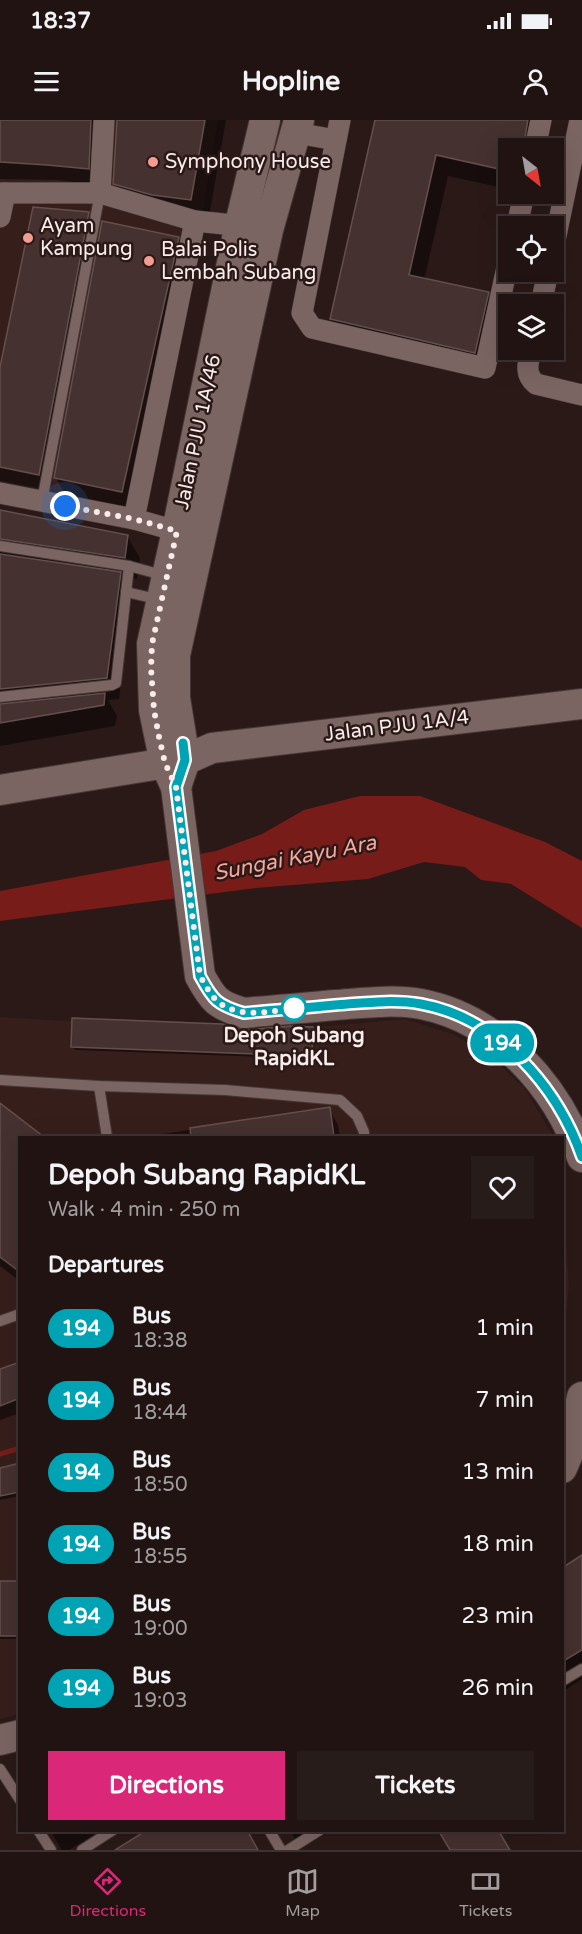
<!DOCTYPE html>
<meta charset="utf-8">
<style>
body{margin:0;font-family:"Varela Round",sans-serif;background:#281c1a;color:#f1f3f6;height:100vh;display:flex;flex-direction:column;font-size:22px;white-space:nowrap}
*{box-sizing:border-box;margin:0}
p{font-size:20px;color:#a29e9f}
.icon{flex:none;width:33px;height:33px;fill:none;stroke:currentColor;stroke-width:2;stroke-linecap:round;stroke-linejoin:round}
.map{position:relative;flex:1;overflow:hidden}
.sheet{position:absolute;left:18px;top:1016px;width:546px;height:696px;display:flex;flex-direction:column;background:#201311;border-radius:0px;box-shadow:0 6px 24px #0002,0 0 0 2px #3d3231}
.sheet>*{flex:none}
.badge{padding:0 12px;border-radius:20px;font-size:21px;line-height:39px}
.needle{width:39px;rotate:149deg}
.buttons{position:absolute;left:498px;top:18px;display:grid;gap:12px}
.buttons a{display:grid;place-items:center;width:66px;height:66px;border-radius:0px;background:#201311;box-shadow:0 6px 24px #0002,0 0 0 2px #3d3231;font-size:30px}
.you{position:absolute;width:30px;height:30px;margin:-15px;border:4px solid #fff;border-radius:50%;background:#1a73e8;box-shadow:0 0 0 9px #1a73e833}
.map>.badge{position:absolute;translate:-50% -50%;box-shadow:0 0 0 3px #fff}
h2{padding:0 30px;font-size:22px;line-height:54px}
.round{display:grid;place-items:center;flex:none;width:63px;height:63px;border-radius:0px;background:#281c1a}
.headline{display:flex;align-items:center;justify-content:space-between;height:102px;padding:0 30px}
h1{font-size:28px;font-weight:800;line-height:45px}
.button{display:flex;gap:12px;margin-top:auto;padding:12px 30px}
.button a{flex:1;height:69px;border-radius:0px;background:#db2777;color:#fff;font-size:24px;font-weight:800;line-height:69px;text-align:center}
.button a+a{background:#281c1a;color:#f1f3f6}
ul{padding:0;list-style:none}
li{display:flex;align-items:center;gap:18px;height:72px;padding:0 30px}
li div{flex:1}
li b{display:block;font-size:22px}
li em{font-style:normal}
li .badge{min-width:66px;font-weight:700;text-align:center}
.status{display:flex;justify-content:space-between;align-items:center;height:42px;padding:0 30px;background:#201311;direction:ltr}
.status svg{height:16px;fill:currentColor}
header{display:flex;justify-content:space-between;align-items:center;height:78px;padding:0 30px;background:#201311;font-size:27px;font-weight:800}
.menu{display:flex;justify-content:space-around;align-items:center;height:84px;border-top:2px solid #3d3231;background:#201311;font-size:16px;color:#a29e9f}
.menu a{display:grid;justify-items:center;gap:3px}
.menu .active{color:#db2777}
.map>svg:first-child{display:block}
.built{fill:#361e1b}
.water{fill:#781c1a}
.shadow{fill:#0007}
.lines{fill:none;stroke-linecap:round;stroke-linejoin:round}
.stream{stroke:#781c1a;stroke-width:5}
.building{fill:#45312f;stroke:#644f4c;stroke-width:1.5}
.lane-casing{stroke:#453736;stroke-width:12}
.street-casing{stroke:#453736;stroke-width:22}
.secondary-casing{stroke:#453736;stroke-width:32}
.lane{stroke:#7b6562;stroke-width:10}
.street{stroke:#7b6562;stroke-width:21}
.secondary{stroke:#7b6562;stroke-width:30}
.line-casing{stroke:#fff;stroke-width:14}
.line{stroke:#00a3b4;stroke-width:9}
.walk{stroke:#f8ebe9;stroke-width:6;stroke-dasharray:0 10.8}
.poi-dot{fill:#f59c92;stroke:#2a1917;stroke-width:2}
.stop-dot{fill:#fff;stroke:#00a3b4;stroke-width:3}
.labels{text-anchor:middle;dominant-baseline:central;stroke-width:5;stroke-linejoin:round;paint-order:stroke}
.poi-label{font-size:20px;fill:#f8ebe9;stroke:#2a1917;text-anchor:start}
.street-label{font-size:20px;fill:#f8ebe9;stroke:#2a1917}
.stop-label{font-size:20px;font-weight:bold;fill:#f8ebe9;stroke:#2a1917}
.water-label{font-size:21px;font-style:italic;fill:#f5a79e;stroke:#2a1917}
</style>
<div class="status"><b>18:37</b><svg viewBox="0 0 49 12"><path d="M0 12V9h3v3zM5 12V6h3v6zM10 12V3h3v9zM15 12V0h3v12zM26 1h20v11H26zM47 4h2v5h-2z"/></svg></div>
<header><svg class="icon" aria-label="menu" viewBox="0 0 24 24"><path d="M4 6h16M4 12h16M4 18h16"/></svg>Hopline<svg class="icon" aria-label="person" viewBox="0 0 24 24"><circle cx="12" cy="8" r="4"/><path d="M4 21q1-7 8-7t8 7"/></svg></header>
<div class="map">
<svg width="582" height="1730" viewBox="0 0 582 1730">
<rect width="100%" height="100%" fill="#2a1917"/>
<g class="built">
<polygon points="0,0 218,0 199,113 138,411 0,385"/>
<polygon points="0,897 182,908 295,909 405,899 453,914 495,940 525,969 554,1017 20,1017 20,1594 0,1599"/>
<polygon points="562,1055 569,1167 563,1228 562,1228"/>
</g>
<polygon class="water" points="360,676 420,676 545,722 582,741 582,808 511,764 481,760 465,747 424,742 368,759 256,768 0,801 0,771 216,731 262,714 304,690"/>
<g class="shadow">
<polygon points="0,0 100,0 97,65 57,60 0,59"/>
<polygon points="118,0 226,0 207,108 132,93 115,63"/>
<polygon points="377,0 541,0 539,28 508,28 508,69 448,56 424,160 488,174 500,195 487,254 344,220 331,199"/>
<polygon points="529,74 549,74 548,78"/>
<polygon points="88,93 97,109 48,370 0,361 0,254"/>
<polygon points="178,118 187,134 131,388 65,374 56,358"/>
<polygon points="0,391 127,416 140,438 137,459 121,456 132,475 119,579 108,580 117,596 115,606 0,626"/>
<polygon points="312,909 314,912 313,939 75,930 73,926 245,912"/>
<polygon points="0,985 42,1017 20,1017 20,1161 0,1146"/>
<polygon points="329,989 338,1005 340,1017 143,1017"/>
<polygon points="20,1244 20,1293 0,1300 0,1251"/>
<polygon points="20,1345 20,1376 0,1380 0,1350"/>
<polygon points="582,1437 582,1559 562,1572 562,1450"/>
<polygon points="20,1462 20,1519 0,1519 0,1463"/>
<polygon points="50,1710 92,1710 95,1714 69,1730 62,1730"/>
<polygon points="290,1710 332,1710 301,1729"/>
</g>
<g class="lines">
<polyline class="stream" points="0,1334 20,1328"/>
</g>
<g class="building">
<polygon points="0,0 91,0 89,49 47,45 0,42"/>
<polygon points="117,0 205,0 191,80 152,75 113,64"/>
<polygon points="375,0 528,0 523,28 508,28 508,51 436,35 409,155 489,172 475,233 330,199"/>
<polygon points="33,87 89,92 39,355 0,347 0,247"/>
<polygon points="102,101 179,117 122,372 54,358"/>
<polygon points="0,390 128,415 125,438 0,419"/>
<polygon points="0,434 121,452 107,558 0,569"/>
<polygon points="105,573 104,585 0,603 0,584"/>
<polygon points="72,898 222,904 245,910 291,906 313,907 312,936 71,927"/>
<polygon points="0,983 44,1017 20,1017 20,1152 0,1137"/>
<polygon points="330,987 334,1017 191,1017 190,1008"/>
<polygon points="20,1242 20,1278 0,1286 0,1249"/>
<polygon points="20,1343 20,1372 0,1376 0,1348"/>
<polygon points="582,1435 582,1530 562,1542 562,1448"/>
<rect x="0" y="1461" width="20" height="55"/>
<polygon points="147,1710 247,1710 258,1730 115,1730"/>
<polygon points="438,1710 498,1710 510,1730 450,1730"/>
</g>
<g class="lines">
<defs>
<g id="lane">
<polyline points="42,381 100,73"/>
<polyline points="0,426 129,446 116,563 112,565 0,577"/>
<polyline points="129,446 166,456"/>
<polyline points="126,472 161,480"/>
<polyline points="0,960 99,966 225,970 340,980 357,996 364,1012 364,1017"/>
<polyline points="99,966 107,1017"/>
<polyline points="0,1201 20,1194"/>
<polyline points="562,1561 582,1549"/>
<polyline points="0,1649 20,1680"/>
<polyline points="38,1710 51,1730"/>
<polyline points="269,1710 281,1730"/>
<polyline points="82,1730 113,1710"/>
<polyline points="288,1730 320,1710"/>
</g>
<g id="street">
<polyline points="340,0 302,193 312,208 485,248 508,143"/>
<polyline points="296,13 336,20"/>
<polyline points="535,28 541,0"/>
<polyline points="0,73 100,73 195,101 253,107"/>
<polyline points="100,73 104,0"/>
<polyline points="0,97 5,73"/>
<polyline points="517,106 524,74"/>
<polyline points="554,125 580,0"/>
<polyline points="541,184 548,152"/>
<path d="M 531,230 C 528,243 524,254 536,264 L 582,275"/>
<polyline points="0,373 134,399 177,411"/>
<polyline points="134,399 195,101"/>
</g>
<g id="secondary">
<path d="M 265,0 L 240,104 L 177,411 L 152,524 L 154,590 L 165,643 L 176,667 L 200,856 C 213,880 217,885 244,893 C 274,890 304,888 335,885 C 363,883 393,879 421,884 C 498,899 557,966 582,1037"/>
<polyline points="176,667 185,640 175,578 175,535 268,110 299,0"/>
<polyline points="0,670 185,640 212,628 582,584"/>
<polyline points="562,1348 570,1329 582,1277"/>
<polyline points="0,1620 20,1615"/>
</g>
</defs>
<use href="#lane" class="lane-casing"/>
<use href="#street" class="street-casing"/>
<use href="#secondary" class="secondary-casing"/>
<use href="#lane" class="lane"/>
<use href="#street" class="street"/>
<use href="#secondary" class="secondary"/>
</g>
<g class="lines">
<defs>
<path id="line" d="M 183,623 L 185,640 L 176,667 L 200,856 C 213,880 217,885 244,893 C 274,890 304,888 335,885 C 363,883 393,879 421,884 C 498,898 557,966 582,1037"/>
</defs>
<use href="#line" class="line-casing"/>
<use href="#line" class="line"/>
<path class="walk" d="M 65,386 L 134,399 L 177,411 L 152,524 L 151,548 L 154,590 L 159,617 L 165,643 L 176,667 L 200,856 C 205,864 209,873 216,880 C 235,899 270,892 294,888"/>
</g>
<g class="poi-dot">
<circle cx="153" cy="42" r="6"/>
<circle cx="28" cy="118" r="6"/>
<circle cx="149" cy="141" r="6"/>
</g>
<circle class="stop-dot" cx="294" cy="888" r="12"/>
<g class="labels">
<g class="poi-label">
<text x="165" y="42">Symphony House</text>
<text x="40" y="106">Ayam<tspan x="40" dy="23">Kampung</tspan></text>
<text x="161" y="130">Balai Polis<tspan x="161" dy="23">Lembah Subang</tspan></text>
</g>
<g class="street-label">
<text transform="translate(198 312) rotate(-78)">Jalan PJU 1A/46</text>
<text transform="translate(397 606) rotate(-7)">Jalan PJU 1A/4</text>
</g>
<g class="stop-label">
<text x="294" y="916">Depoh Subang<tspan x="294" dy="23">RapidKL</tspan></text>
</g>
<g class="water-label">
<text transform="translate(295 738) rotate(-11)">Sungai Kayu Ara</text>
</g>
</g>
</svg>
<div class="buttons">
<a><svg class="needle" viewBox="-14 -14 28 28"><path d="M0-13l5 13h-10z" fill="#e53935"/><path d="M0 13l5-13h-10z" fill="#a29e9f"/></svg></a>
<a><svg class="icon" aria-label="locate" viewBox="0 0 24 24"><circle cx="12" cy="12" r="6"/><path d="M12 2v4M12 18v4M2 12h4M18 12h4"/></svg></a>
<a><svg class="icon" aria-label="layers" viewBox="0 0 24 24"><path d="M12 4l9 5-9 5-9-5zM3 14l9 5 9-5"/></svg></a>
</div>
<div class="you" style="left:65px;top:386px"></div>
<b class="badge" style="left:502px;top:923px;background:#00a3b4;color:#fff">194</b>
<section class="sheet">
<div class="headline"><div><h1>Depoh Subang RapidKL</h1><p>Walk · 4 min · 250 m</p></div><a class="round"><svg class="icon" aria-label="heart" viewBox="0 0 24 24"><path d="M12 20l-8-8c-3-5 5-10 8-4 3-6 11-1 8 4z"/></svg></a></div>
<h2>Departures</h2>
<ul>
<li><span class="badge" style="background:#00a3b4;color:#fff">194</span><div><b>Bus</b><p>18:38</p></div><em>1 min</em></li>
<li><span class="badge" style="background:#00a3b4;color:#fff">194</span><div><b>Bus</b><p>18:44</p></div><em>7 min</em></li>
<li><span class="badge" style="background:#00a3b4;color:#fff">194</span><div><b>Bus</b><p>18:50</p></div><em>13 min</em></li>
<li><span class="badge" style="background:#00a3b4;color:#fff">194</span><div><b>Bus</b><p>18:55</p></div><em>18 min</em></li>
<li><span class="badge" style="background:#00a3b4;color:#fff">194</span><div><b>Bus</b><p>19:00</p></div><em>23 min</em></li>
<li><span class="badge" style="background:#00a3b4;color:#fff">194</span><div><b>Bus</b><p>19:03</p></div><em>26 min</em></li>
</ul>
<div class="button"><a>Directions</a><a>Tickets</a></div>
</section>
</div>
<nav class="menu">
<a class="active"><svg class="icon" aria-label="directions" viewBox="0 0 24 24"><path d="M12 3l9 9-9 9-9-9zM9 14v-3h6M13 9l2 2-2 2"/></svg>Directions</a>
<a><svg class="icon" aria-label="map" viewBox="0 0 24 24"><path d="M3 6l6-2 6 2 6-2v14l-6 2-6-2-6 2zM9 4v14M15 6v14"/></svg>Map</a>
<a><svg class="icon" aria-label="tickets" viewBox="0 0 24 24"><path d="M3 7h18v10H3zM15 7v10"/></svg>Tickets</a>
</nav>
